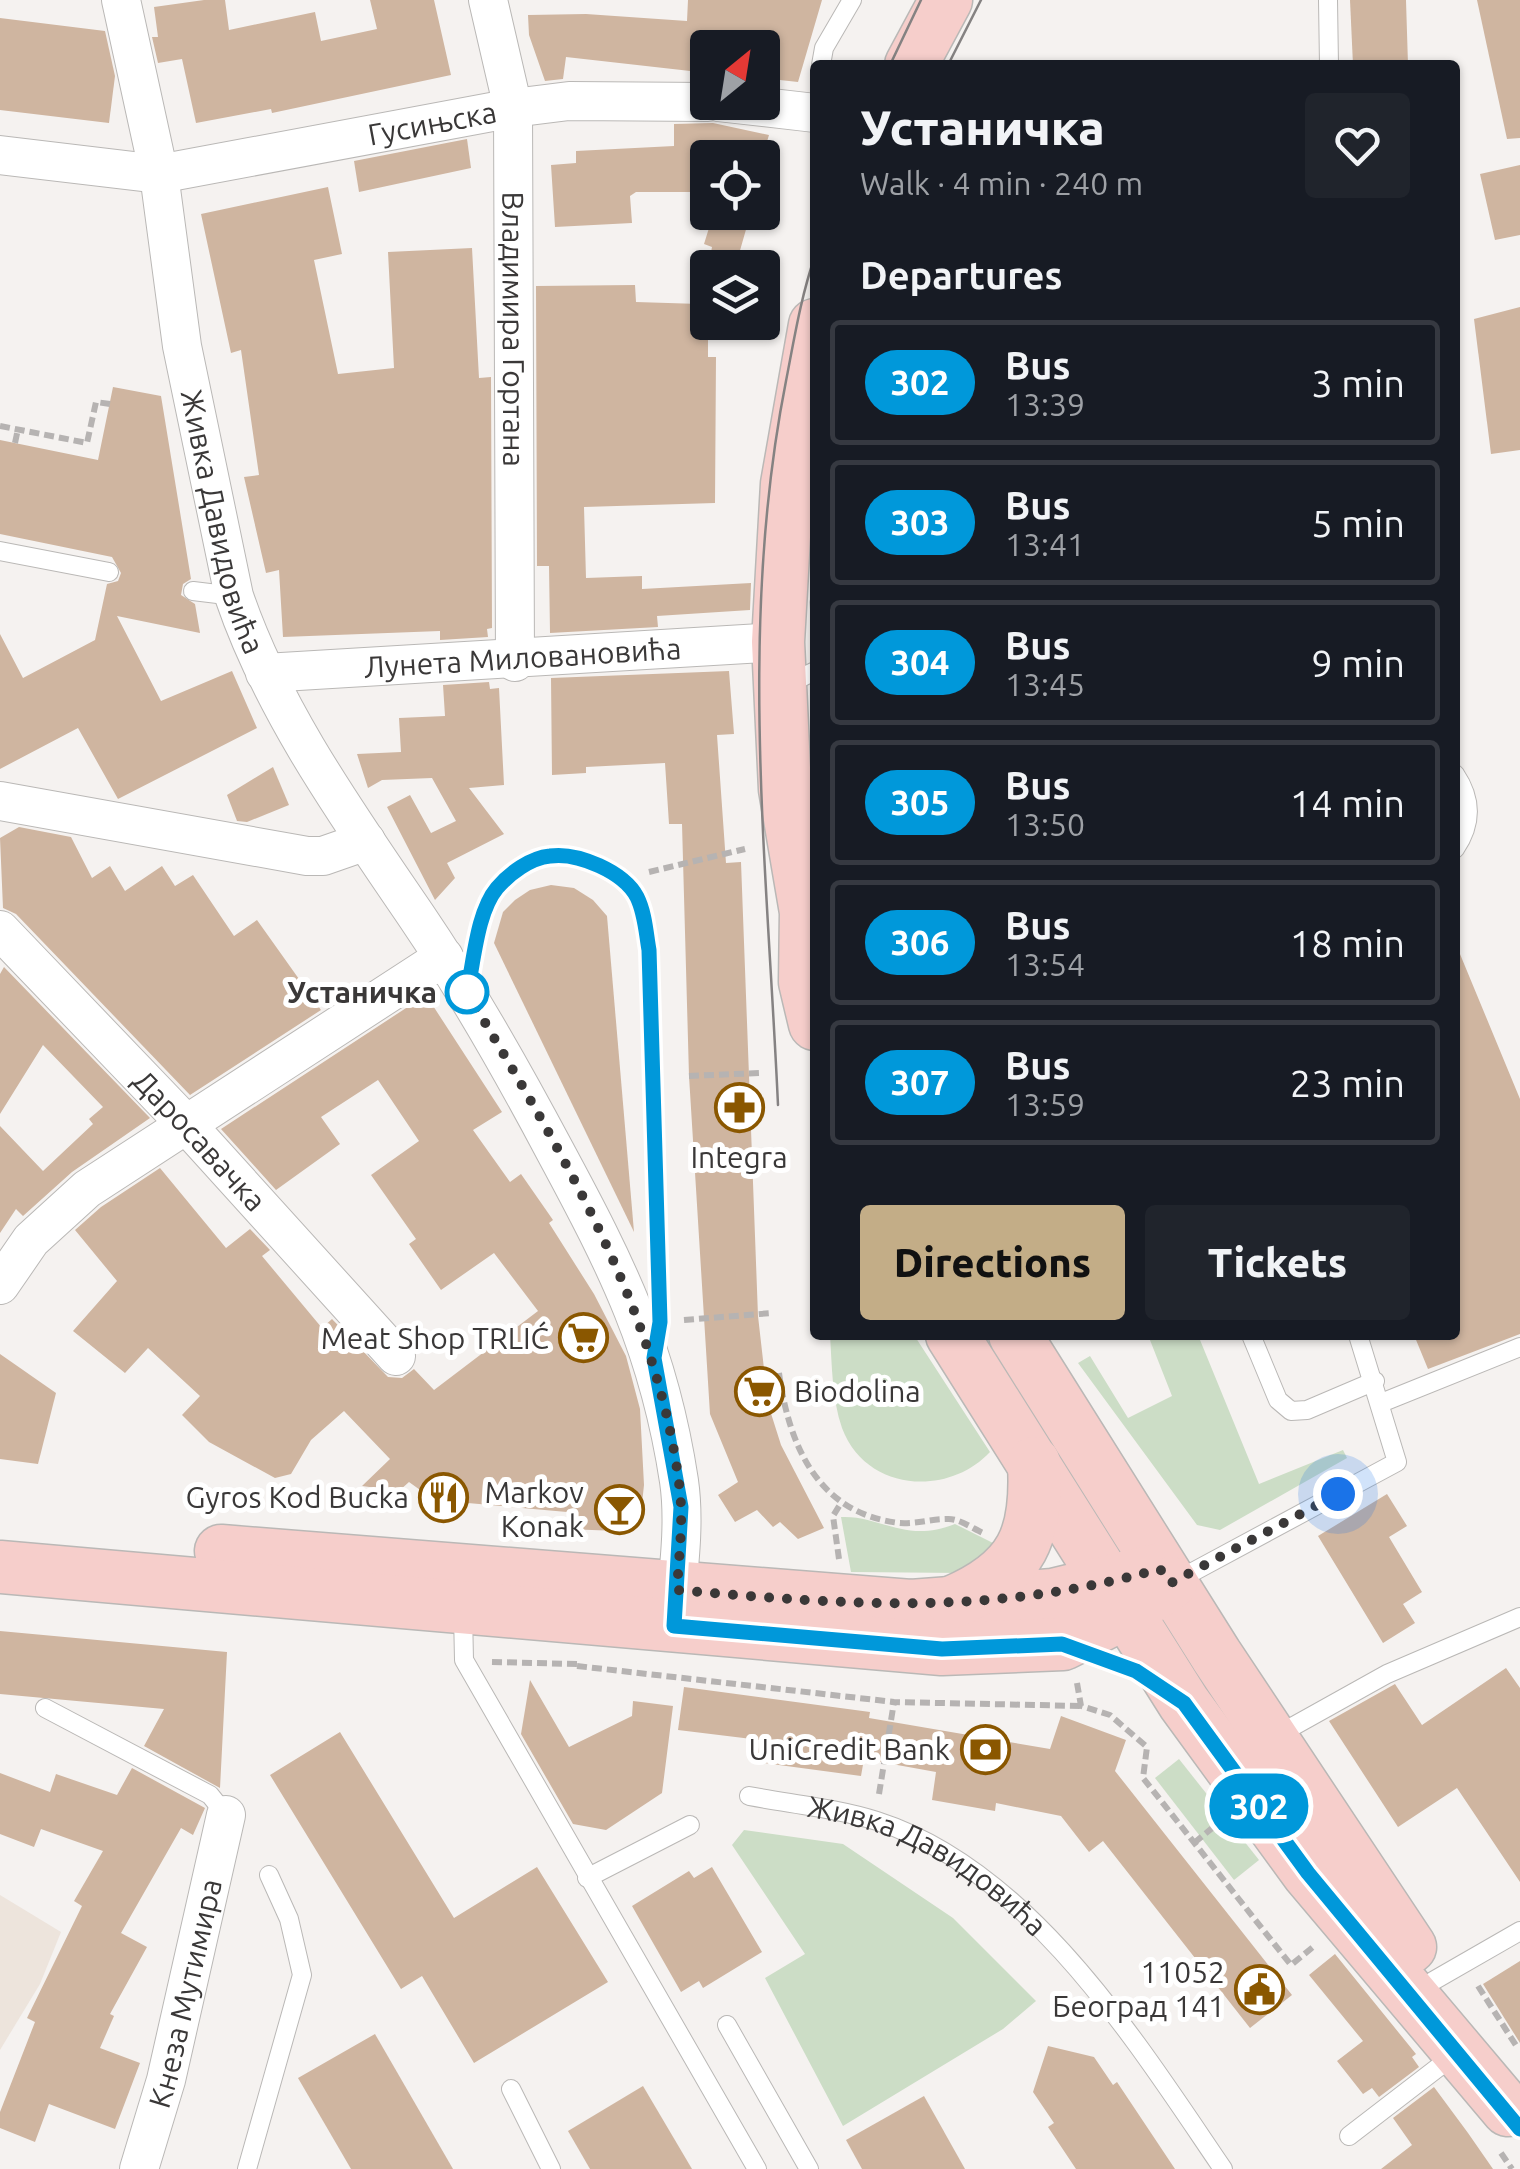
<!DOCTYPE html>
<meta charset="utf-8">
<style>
body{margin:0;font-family:Ubuntu,sans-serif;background:#20242c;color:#f1f3f6;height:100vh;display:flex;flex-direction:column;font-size:38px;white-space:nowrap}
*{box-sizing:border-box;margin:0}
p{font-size:32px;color:#9ea1a6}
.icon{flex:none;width:55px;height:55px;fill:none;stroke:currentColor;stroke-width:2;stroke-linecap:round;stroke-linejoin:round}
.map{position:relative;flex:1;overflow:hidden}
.panel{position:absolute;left:810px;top:60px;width:650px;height:1280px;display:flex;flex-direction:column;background:#171b24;border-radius:10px;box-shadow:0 2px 8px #0004}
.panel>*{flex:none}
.badge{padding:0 20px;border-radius:32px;font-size:35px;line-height:65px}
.needle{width:65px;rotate:30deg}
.buttons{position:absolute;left:690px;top:30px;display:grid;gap:20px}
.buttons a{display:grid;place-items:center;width:90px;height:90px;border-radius:10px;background:#171b24;box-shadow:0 2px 8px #0004;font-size:50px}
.you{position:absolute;width:50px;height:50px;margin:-25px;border:8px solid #fff;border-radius:50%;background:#1a73e8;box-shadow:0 0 0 15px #1a73e833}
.map>.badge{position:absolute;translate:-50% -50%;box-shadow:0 0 0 5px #fff}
h2{padding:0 50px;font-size:38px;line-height:90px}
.round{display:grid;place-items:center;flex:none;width:105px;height:105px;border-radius:10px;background:#20242c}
.summary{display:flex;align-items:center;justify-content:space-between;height:170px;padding:0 50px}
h1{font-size:48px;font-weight:800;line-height:75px}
.primary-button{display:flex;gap:20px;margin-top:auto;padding:20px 50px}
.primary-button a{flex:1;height:115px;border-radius:10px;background:#c3ad87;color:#111;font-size:40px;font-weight:800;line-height:115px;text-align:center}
.primary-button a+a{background:#20242c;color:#f1f3f6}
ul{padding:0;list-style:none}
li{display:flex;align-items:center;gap:30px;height:125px;margin:0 20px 15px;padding:0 30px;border:5px solid #363941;border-radius:10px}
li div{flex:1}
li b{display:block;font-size:38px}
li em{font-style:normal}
li .badge{min-width:110px;font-weight:700;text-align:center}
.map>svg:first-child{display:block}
.built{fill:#ede4dc}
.green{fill:#ccddc6}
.building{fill:#cfb5a0}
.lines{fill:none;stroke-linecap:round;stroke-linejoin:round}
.service-casing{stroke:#bab8b6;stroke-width:20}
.minor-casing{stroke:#bab8b6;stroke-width:40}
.secondary-casing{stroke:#bab8b6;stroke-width:55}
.path{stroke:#b6b3b2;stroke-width:6;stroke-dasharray:10 5;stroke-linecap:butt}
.service{stroke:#fff;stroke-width:18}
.minor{stroke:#fff;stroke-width:38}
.secondary{stroke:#f6cecb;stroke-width:52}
.tram{stroke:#858282;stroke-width:2.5}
.line-casing{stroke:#fff;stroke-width:22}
.line{stroke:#0098da;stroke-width:15}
.walk{stroke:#3a3838;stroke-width:10;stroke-dasharray:0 18}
.stop-dot{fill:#fff;stroke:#0098da;stroke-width:5}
.labels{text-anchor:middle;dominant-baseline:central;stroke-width:10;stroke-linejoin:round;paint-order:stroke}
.street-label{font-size:30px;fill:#3a3838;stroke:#fff}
.stop-label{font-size:30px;font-weight:bold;fill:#3a3838;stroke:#fff;text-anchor:end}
.poi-label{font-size:30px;fill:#3a3838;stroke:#fff;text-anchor:end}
</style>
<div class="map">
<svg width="1520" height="2169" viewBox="0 0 1520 2169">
<rect width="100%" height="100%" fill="#f5f2f0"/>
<polygon class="built" points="0,1895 61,1932 40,1984 0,2050"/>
<g class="green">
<path d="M 830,1335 L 914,1335 L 990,1452 C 948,1497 866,1492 842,1428 C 832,1399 832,1366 830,1335 Z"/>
<polygon points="1148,1335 1198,1335 1259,1484 1343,1450 1347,1458 1220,1530 1197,1525 1078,1363 1090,1356 1128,1418 1172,1396"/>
<path d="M 841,1517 C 880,1515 905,1544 955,1524 L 997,1545 L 962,1573 L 851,1572 Z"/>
<polygon points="1179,1759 1259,1860 1234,1880 1155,1778"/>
<polygon points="744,1830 843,1844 953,1918 1036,2001 1003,2029 843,2126 765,1978 805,1954 732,1845"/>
</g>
<g class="building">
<polygon points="204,0 225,0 229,30 315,12 321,41 377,29 370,0 434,0 451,75 272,113 271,109 196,123 182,59 158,63 152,37 158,37 154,7"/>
<polygon points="688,0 822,0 798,82 762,78 762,48 708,48 708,73 566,57 563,79 545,81 529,35 528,15 586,14 687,21"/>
<polygon points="1350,0 1406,0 1408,65 1353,65"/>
<polygon points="1477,0 1520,0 1520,138 1507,139"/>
<polygon points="0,18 105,31 115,76 109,123 0,110"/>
<polygon points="713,123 769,135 762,158 708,158 708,192 636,192 630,196 632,223 555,227 551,165 576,163 576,151 674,146 674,124"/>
<polygon points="467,139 471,168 359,192 354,161"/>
<polygon points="1520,165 1520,235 1495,240 1480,174"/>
<polygon points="328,187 342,254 314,260 338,374 394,368 388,252 472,248 479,378 491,377 492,628 487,629 488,637 440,640 440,631 283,637 279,570 266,573 244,477 259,475 241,350 231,353 201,214"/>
<polygon points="714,212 751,212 735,268 708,268 712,247 704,244"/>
<polygon points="708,269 708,357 716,357 715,503 584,507 586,578 642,576 642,589 751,583 750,610 657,616 658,627 550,633 549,566 537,566 536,286 635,285 636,302 700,304"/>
<polygon points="1520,307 1520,450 1491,454 1474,319"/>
<polygon points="113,387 161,396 191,579 183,584 181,595 195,604 200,633 117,616 161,701 232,671 257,728 118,799 78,728 0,769 0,634 23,678 95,640 107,584 118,581 121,573 112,557 0,534 0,440 98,460"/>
<polygon points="729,671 734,734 717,735 726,863 741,862 758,1316 768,1404 781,1445 824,1528 798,1539 780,1522 773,1527 757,1510 735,1522 718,1495 738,1482 710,1414 689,1076 682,824 669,824 665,763 586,767 586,773 552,775 551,678"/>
<polygon points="489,682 490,689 499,688 504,785 469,788 504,834 447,863 455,878 435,900 387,807 410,795 431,833 456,821 432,778 382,780 368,788 357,754 401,752 399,718 445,716 443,685"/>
<polygon points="273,767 289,805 247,822 237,821 227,795"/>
<polygon points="19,827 71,837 92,878 110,866 125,891 162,866 175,886 193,875 234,936 257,920 321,1010 190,1095 16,914 3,908 0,838"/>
<polygon points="551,885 574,888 593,900 607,916 634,1232 494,943 503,912 515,900 530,890"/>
<polygon points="1455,942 1520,1099 1520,1334 1428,1369 1414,1335 1455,1335"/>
<polygon points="4,967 150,1118 72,1172 23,1216 16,1209 0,1233 0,1126 43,1171 93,1124 89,1119 103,1107 43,1045 0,1114 0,974"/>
<polygon points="426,995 502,1112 473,1130 510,1182 521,1174 553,1220 549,1223 594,1294 626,1356 640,1409 644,1485 640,1522 618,1518 618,1531 566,1529 567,1512 434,1500 409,1482 399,1491 362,1486 390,1459 344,1411 311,1440 291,1474 275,1478 209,1442 182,1415 200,1396 148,1348 125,1373 73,1331 117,1281 75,1230 101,1207 160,1168 226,1248 250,1229 270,1250 262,1256 322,1328 332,1319 388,1377 402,1378 414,1369 434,1390 538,1311 494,1253 441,1290 409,1244 416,1239 371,1175 419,1141 378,1080 321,1117 340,1144 276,1190 221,1129"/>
<polygon points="0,1354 56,1393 38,1464 0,1459"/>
<polygon points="1387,1494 1407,1526 1389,1537 1422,1592 1403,1604 1415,1623 1383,1643 1318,1536"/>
<polygon points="0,1631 227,1652 220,1788 144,1746 164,1709 0,1694"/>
<polygon points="1506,1668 1520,1688 1520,1882 1457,1788 1398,1827 1329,1721 1395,1684 1422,1725"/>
<polygon points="530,1680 569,1747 632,1716 633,1701 673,1706 662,1793 606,1830 573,1824 521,1734"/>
<polygon points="684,1687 870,1712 869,1718 1050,1749 1061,1716 1126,1740 1115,1771 1292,1995 1250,2028 1103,1841 1089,1852 1061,1816 996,1803 995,1811 932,1800 936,1772 864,1759 861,1776 757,1762 760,1740 678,1730"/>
<polygon points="340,1732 454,1918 537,1867 608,1982 474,2063 422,1976 401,1989 270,1775"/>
<polygon points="132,1768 205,1808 193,1835 181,1828 121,1933 147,1947 110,2014 114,2016 100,2048 140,2063 115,2129 49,2104 35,2142 0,2128 0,2112 35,2022 27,2018 82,1906 74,1901 103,1851 41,1829 34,1847 0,1834 0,1773 50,1792 56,1774 117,1795"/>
<polygon points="712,1867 762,1952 703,1988 699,1981 681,1992 632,1906 689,1871 694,1878"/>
<polygon points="1335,1954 1416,2054 1412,2057 1419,2067 1379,2097 1372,2088 1363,2094 1337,2061 1363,2041 1309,1975"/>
<polygon points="1520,1961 1520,2043 1483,1984"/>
<polygon points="375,2034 453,2169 351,2169 298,2078"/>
<polygon points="1048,2046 1094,2057 1113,2085 1117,2082 1175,2169 1076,2169 1048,2127 1054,2123 1033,2092"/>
<polygon points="643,2086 692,2169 590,2169 568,2131"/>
<polygon points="1434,2087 1468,2133 1493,2169 1381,2169 1412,2145 1393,2118"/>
<polygon points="924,2096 965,2169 862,2169 846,2140"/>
</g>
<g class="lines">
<defs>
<g id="service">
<polyline points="1328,0 1329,65"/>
<polyline points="821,65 824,48 852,0"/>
<polyline points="0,551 109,572"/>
<polyline points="193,591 234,596"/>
<polyline points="784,686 815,671"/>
<path d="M 1455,774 C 1472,799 1472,824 1455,849"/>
<path d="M 467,991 C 474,960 477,912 498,887 C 510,873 530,858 550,856 C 578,852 624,871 637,897 C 645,913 646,933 649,950 L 660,1322 L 656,1347"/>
<polyline points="1251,1335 1278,1400 1291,1411 1307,1410 1375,1381"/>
<polyline points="1381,1403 1520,1347"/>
<polyline points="1176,1581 1397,1462 1358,1335"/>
<polyline points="463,1613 464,1660 757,2169"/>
<polyline points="45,1708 210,1795 226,1815"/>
<polyline points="1274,1737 1387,1674 1520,1617"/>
<path id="s1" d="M 749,1796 C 791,1804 836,1808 877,1821 C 1030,1870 1137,2043 1223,2169"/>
<polyline points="587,1878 690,1825"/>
<polyline points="1433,1981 1520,1931"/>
<polyline points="727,2025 809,2169"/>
<polyline points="511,2089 551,2169"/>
<polyline points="1349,2136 1440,2066"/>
<polyline points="247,2169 302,1975 289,1919 269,1875"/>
</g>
<g id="minor">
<path id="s2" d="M 121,0 L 159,174 L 182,346 L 234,596 C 273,711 349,817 417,917 C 468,992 512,1070 555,1151 C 617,1266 659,1349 679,1481 C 685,1522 679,1567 675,1609"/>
<path id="s3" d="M 488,0 L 513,108 L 515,662"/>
<polyline points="718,102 815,113"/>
<path id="s4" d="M 0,155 L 159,174 L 513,108 L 569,101 L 708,102"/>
<path id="s5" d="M 265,673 L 778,642"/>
<polyline points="0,801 307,856 323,856 366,841"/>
<path id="s6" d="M 0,930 L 185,1123 L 396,1356"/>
<polyline points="0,1285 31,1240 87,1189 444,957"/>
<path id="s7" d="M 139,2169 L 166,2080 L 226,1815"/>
</g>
<g id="secondary">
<polyline points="911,65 946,0"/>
<polyline points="815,325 787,484 778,642 785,789 806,912 805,982 815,1024"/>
<polyline points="952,1335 1184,1703 1308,1873 1508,2110"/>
<polyline points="1015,1335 1216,1655 1410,1947"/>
<polyline points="221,1551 911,1606 1053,1595 1160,1569"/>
<polyline points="0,1567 942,1649 1063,1644 1127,1612 1171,1583"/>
<path d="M 953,1602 C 1023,1572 1038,1535 1034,1463"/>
</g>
</defs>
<use href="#service" class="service-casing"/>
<use href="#minor" class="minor-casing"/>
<use href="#secondary" class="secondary-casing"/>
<g class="path">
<polyline points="0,426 87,443 96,402 110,404"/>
<polyline points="15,443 18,429"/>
<polyline points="649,872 745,849"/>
<polyline points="689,1076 759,1073"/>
<polyline points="684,1320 773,1313"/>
<path d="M 779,1373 C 789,1446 818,1514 900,1523 C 916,1524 931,1519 947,1519 C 958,1518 972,1528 983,1533"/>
<polyline points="839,1559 833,1516 841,1503"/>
<polyline points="492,1662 578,1664"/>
<polyline points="577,1666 894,1702 1081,1706"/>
<polyline points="1077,1683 1081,1706 1110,1715 1147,1747 1143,1778 1291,1965 1313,1947"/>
<polyline points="879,1794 894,1702"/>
<polyline points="1194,1843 1217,1824"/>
<polyline points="1478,1986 1517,2047"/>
<polyline points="1501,2153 1512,2169"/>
</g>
<use href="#service" class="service"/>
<use href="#minor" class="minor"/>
<use href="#secondary" class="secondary"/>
<g class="tram">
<polyline points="890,65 921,0"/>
<polyline points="948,65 981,0"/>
<polyline points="815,554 811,602 815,731"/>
<path d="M 778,1105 C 767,862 738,623 786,381 C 794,340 801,296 815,256"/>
</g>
</g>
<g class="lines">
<defs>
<path id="line" d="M 467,992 C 474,961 477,912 497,888 C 510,873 530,858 550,856 C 578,852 624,872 637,897 C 645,913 646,933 649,950 L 660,1322 L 654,1358 L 681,1507 L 674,1626 L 942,1649 L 1062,1644 L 1136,1671 L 1184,1703 L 1308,1873 L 1520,2129"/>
</defs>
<use href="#line" class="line-casing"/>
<use href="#line" class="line"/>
<path class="walk" d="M 467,992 C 556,1143 656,1304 679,1483 C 684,1518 679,1554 677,1590 C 854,1605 986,1617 1160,1569 L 1171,1583 L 1338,1494"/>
</g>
<defs>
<symbol id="pharmacy-ring" viewBox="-11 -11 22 22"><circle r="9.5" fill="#fff" stroke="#8a5700" stroke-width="1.5"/><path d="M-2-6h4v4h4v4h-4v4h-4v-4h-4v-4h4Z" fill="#8a5700"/></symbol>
<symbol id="supermarket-ring" viewBox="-11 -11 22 22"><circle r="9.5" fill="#fff" stroke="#8a5700" stroke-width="1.5"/><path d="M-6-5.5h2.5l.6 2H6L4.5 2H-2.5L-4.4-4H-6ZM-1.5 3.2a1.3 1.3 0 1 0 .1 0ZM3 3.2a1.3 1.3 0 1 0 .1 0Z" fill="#8a5700"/></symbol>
<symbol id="restaurant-ring" viewBox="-11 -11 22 22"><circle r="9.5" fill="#fff" stroke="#8a5700" stroke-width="1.5"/><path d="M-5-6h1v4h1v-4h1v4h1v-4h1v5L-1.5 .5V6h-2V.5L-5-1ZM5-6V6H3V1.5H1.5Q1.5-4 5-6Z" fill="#8a5700"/></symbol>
<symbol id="bar-ring" viewBox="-11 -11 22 22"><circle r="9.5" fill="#fff" stroke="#8a5700" stroke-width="1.5"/><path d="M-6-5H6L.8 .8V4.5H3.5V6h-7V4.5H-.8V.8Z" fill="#8a5700"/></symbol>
<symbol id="bank-ring" viewBox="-11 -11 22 22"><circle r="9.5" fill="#fff" stroke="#8a5700" stroke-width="1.5"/><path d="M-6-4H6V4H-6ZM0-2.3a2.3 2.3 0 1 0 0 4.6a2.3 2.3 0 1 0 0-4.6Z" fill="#8a5700"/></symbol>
<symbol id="civic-ring" viewBox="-11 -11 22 22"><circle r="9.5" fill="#fff" stroke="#8a5700" stroke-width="1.5"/><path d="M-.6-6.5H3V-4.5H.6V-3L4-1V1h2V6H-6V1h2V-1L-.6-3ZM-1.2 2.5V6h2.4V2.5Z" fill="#8a5700"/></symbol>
</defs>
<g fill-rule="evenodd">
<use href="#pharmacy-ring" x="712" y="1080" width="55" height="55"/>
<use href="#supermarket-ring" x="556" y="1310" width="55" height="55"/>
<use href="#supermarket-ring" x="732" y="1364" width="55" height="55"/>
<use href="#restaurant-ring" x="416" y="1470" width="55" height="55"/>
<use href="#bar-ring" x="592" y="1482" width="55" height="55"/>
<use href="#bank-ring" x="958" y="1722" width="55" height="55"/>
<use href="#civic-ring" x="1232" y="1962" width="55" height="55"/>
</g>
<circle class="stop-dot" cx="467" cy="992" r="20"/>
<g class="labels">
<g class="street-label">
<text stroke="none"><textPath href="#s4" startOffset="438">Гусињска</textPath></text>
<text stroke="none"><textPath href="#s3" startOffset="332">Владимира Гортана</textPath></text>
<text stroke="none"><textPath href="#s2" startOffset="532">Живка Давидовића</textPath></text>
<text stroke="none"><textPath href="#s5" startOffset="258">Лунета Миловановића</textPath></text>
<text stroke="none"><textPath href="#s6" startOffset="290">Даросавачка</textPath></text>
<text stroke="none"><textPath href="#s1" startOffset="195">Живка Давидовића</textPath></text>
<text stroke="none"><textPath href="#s7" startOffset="182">Кнеза Мутимира</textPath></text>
</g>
<g class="stop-label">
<text x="437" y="992">Устаничка</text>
</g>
<g class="poi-label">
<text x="739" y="1157" text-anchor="middle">Integra</text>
<text x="549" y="1338">Meat Shop TRLIĆ</text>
<text x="794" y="1391" text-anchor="start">Biodolina</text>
<text x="584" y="1492">Markov<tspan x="584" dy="34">Konak</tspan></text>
<text x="409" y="1497">Gyros Kod Bucka</text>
<text x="950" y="1749">UniCredit Bank</text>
<text x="1225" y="1972">11052<tspan x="1225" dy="34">Београд 141</tspan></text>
</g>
</g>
</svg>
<div class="buttons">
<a><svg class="needle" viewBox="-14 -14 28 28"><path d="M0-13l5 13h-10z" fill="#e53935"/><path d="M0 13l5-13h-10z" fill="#9ea1a6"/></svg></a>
<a><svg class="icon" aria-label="locate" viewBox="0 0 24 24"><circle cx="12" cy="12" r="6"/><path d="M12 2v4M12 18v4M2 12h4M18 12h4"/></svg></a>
<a><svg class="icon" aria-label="layers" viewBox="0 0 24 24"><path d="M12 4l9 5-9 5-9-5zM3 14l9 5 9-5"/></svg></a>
</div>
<div class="you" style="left:1338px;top:1494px"></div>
<b class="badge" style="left:1259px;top:1806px;background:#0098da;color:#fff">302</b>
<section class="panel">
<div class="summary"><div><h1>Устаничка</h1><p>Walk · 4 min · 240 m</p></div><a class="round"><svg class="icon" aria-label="heart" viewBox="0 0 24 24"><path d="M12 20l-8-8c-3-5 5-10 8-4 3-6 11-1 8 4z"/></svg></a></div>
<h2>Departures</h2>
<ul>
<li><span class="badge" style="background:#0098da;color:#fff">302</span><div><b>Bus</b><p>13:39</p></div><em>3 min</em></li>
<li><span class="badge" style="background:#0098da;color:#fff">303</span><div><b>Bus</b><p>13:41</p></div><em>5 min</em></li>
<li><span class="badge" style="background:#0098da;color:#fff">304</span><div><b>Bus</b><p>13:45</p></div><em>9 min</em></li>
<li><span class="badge" style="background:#0098da;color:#fff">305</span><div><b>Bus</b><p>13:50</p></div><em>14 min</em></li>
<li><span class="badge" style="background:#0098da;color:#fff">306</span><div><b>Bus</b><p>13:54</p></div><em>18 min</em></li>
<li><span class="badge" style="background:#0098da;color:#fff">307</span><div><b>Bus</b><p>13:59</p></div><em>23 min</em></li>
</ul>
<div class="primary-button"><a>Directions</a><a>Tickets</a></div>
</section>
</div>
